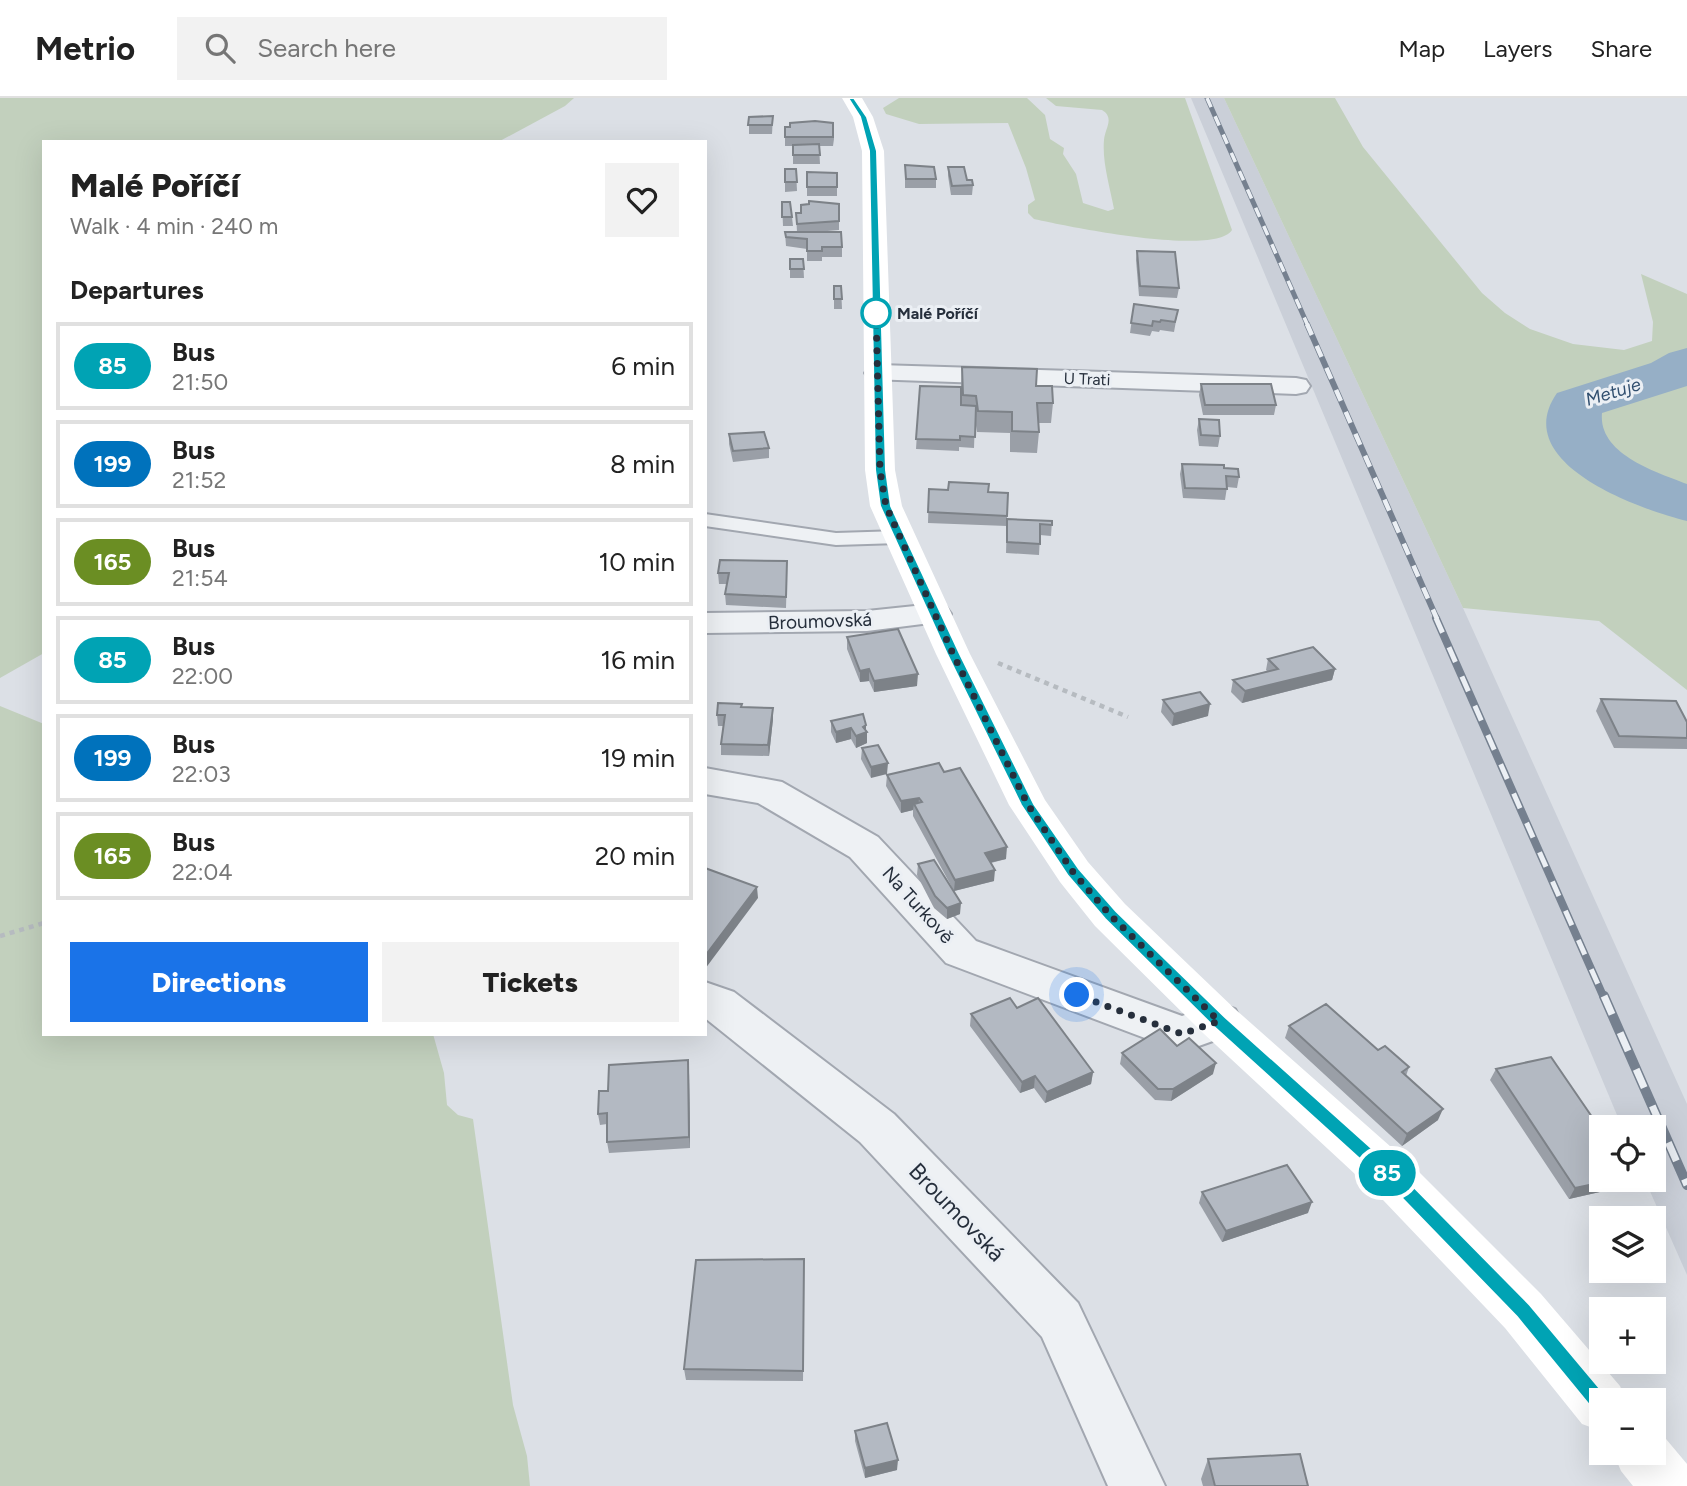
<!DOCTYPE html>
<meta charset="utf-8">
<style>
body{margin:0;font-family:Figtree,sans-serif;background:#f2f2f2;color:#222;height:100vh;display:flex;flex-direction:column;font-size:26px;white-space:nowrap}
*{box-sizing:border-box;margin:0}
p{font-size:23px;color:#767676}
.icon{flex:none;width:38px;height:38px;fill:none;stroke:currentColor;stroke-width:2;stroke-linecap:round;stroke-linejoin:round}
.map{position:relative;flex:1;overflow:hidden}
.drawer{position:absolute;left:42px;top:42px;width:665px;height:896px;display:flex;flex-direction:column;background:#fff;border-radius:0px;box-shadow:0 7px 28px #0002}
.drawer>*{flex:none}
.badge{padding:0 14px;border-radius:23px;font-size:24px;line-height:46px}
.tools{position:absolute;left:1589px;top:1017px;display:grid;gap:14px}
.tools a{display:grid;place-items:center;width:77px;height:77px;border-radius:0px;background:#fff;box-shadow:0 7px 28px #0002;font-size:35px}
.you{position:absolute;width:35px;height:35px;margin:-18px;border:5px solid #fff;border-radius:50%;background:#1a73e8;box-shadow:0 0 0 10px #1a73e833}
.map>.badge{position:absolute;translate:-50% -50%;box-shadow:0 0 0 4px #fff}
h2{padding:0 28px;font-size:26px;line-height:63px}
.round{display:grid;place-items:center;flex:none;width:74px;height:74px;border-radius:0px;background:#f2f2f2}
.overview{display:flex;align-items:center;justify-content:space-between;height:119px;padding:0 28px}
h1{font-size:33px;font-weight:800;line-height:52px}
.button{display:flex;gap:14px;margin-top:auto;padding:14px 28px}
.button a{flex:1;height:80px;border-radius:0px;background:#1a73e8;color:#fff;font-size:28px;font-weight:800;line-height:80px;text-align:center}
.button a+a{background:#f2f2f2;color:#222}
ul{padding:0;list-style:none}
li{display:flex;align-items:center;gap:21px;height:88px;margin:0 14px 10px;padding:0 14px;border:4px solid #e0e0e0;border-radius:0px}
li div{flex:1}
li b{display:block;font-size:26px}
li em{font-style:normal}
li .badge{min-width:77px;font-weight:700;text-align:center}
header{display:flex;align-items:center;gap:42px;box-sizing:border-box;height:98px;padding:0 35px;background:#fff;border-bottom:2px solid #e0e0e0}
header strong{font-size:33px}
nav{display:flex;gap:38px;margin-inline-start:auto;font-size:24px}
.search{width:490px;height:63px;background:#f2f2f2;display:flex;align-items:center;gap:18px;box-sizing:border-box;padding:0 24px;border-radius:0px;color:#767676;font-size:26px}
.map>svg:first-child{display:block}
.built{fill:#cacfd8}
.green{fill:#c2d0bd}
.lines{fill:none;stroke-linecap:round;stroke-linejoin:round}
.river{fill:#96afc6;fill-rule:evenodd}
.service-casing{stroke:#a2a7b0;stroke-width:4}
.minor-casing{stroke:#a2a7b0;stroke-width:4}
.path{stroke:#b6bbc0;stroke-width:4.5;stroke-dasharray:5 5;stroke-linecap:butt}
.service{fill:#eef1f4;fill-rule:evenodd}
.minor{fill:#eef1f4;fill-rule:evenodd}
.secondary{fill:#fff;fill-rule:evenodd}
.rail-far3-casing{stroke:#75808f;stroke-width:5}
.rail-far2-casing{stroke:#75808f;stroke-width:6}
.rail-far1-casing{stroke:#75808f;stroke-width:8}
.rail-casing{stroke:#75808f;stroke-width:10}
.rail-far3{stroke:#ebeff4;stroke-width:3.5;stroke-dasharray:10;stroke-linecap:butt}
.rail-far2{stroke:#ebeff4;stroke-width:4.5;stroke-dasharray:12;stroke-linecap:butt}
.rail-far1{stroke:#ebeff4;stroke-width:5;stroke-dasharray:16;stroke-linecap:butt}
.rail{stroke:#ebeff4;stroke-width:7;stroke-dasharray:20;stroke-linecap:butt}
.wall{fill:#9a9fa7}
.shaded-wall{fill:#7d8288}
.building{fill:#b3b9c2;stroke:#7d8288;stroke-width:2}
.line{fill:#00a3b4;stroke:#fff;stroke-width:2}
.walk{stroke:#262f3c;stroke-width:7;stroke-dasharray:0 12.6}
.stop-dot{fill:#fff;stroke:#00a3b4;stroke-width:3.5}
.labels{text-anchor:middle;dominant-baseline:central;stroke-width:6;stroke-linejoin:round;paint-order:stroke}
.far-stop-label{font-size:16px;font-weight:bold;fill:#262f3c;stroke:#ebeff4;text-anchor:start}
.far-street-label{font-size:16px;fill:#262f3c;stroke:#ebeff4}
.far-water-label{font-size:18px;font-style:italic;fill:#314f6f;stroke:#ebeff4}
.street-label{font-size:19px;fill:#262f3c;stroke:#ebeff4}
.near-street-label{font-size:23px;fill:#262f3c;stroke:#ebeff4}
</style>
<header>
<strong>Metrio</strong>
<div class="search"><svg class="icon" aria-label="search" viewBox="0 0 24 24"><circle cx="10" cy="10" r="6"/><path d="M15 15l6 6"/></svg>Search here</div>
<nav><a>Map</a><a>Layers</a><a>Share</a></nav>
</header>
<div class="map">
<svg width="1687" height="1388" viewBox="0 0 1687 1388">
<rect width="100%" height="100%" fill="#dce0e6"/>
<polygon class="built" points="1191,0 1224,0 1463,510 1687,1006 1687,1177 1645,1082 1654,1082 1654,1029 1622,1029"/>
<g class="green">
<polygon points="0,0 574,0 565,8 498,44 44,44 44,555 0,580"/>
<path d="M 899,0 L 1027,0 L 1045,17 L 1050,41 L 1064,50 L 1063,56 L 1076,76 L 1083,105 L 1108,113 L 1114,111 C 1110,89 1102,64 1104,42 C 1105,30 1115,20 1102,12 L 1056,8 L 1046,0 L 1185,0 L 1232,132 C 1215,159 1065,128 1034,121 L 1028,115 L 1028,107 L 1035,102 L 1026,70 L 1008,25 L 919,26 L 886,16 L 883,10 Z"/>
<polygon points="1224,0 1335,0 1363,49 1482,195 1505,215 1530,231 1573,246 1624,252 1652,243 1653,224 1641,176 1687,196 1687,592 1599,523 1463,510"/>
<polygon points="0,608 44,626 44,936 433,936 444,975 447,1007 458,1017 473,1021 513,1307 527,1358 530,1388 0,1388"/>
</g>
<g class="lines">
<path class="river" d="M 1687,250 L 1687,288 L 1602,315 C 1598,356 1656,374 1687,386 L 1687,423 C 1639,411 1508,365 1557,295 L 1651,265 L 1669,255 Z"/>
<defs>
<polygon id="service" points="705,416 836,435 899,433 906,435 909,439 906,443 899,445 836,447 705,428"/>
<g id="minor">
<polygon points="879,267 1296,280 1306,282 1310,288 1306,294 1296,296 869,281 865,275 869,269"/>
<polygon points="934,506 946,509 951,516 946,523 867,533 705,535 705,515 867,513"/>
<polygon points="705,670 782,684 878,739 976,843 1182,918 1219,905 1235,911 1241,923 1235,935 1182,954 946,865 850,759 758,705 705,696"/>
<polygon points="705,884 734,894 894,1016 1078,1205 1165,1388 1108,1388 1042,1239 860,1044 705,920"/>
</g>
</defs>
<use href="#service" class="service-casing"/>
<use href="#minor" class="minor-casing"/>
<g class="path">
<polyline points="998,565 1128,619"/>
<polyline points="0,838 44,825"/>
</g>
<use href="#service" class="service"/>
<use href="#minor" class="minor"/>
<g class="secondary">
<polygon points="842,0 862,0 873,19 884,53 895,372 902,408 970,556 1045,702 1088,764 1125,806 1235,911 1417,1072 1541,1196 1620,1288 1626,1302 1601,1302 1601,1333 1582,1326 1505,1230 1383,1102 1203,935 1095,828 1060,784 1009,707 936,556 870,408 865,372 862,53 853,19"/>
<polygon points="1654,1332 1661,1335 1687,1366 1687,1388 1633,1388 1621,1373 1613,1354 1654,1354"/>
</g>
<defs>
<polyline id="rail-far3" points="1207,0 1308,228"/>
<polyline id="rail-far2" points="1307,226 1437,521"/>
<polyline id="rail-far1" points="1436,520 1604,900"/>
<polyline id="rail" points="1604,898 1687,1087"/>
</defs>
<use href="#rail-far3" class="rail-far3-casing"/>
<use href="#rail-far2" class="rail-far2-casing"/>
<use href="#rail-far1" class="rail-far1-casing"/>
<use href="#rail" class="rail-casing"/>
<use href="#rail-far3" class="rail-far3"/>
<use href="#rail-far2" class="rail-far2"/>
<use href="#rail-far1" class="rail-far1"/>
<use href="#rail" class="rail"/>
</g>
<g class="wall">
<polygon points="773,18 772,36 749,36 749,19"/>
<polygon points="833,25 834,41 833,48 819,48 820,66 793,66 793,48 785,48 785,29"/>
<polygon points="905,67 936,81 936,90 905,90"/>
<polygon points="948,69 973,87 972,97 951,97 948,78"/>
<polygon points="785,71 796,71 797,93 785,94"/>
<polygon points="807,74 837,75 837,98 807,98"/>
<polygon points="782,104 792,119 793,128 783,128"/>
<polygon points="839,106 839,132 816,134 842,149 842,159 822,159 822,163 807,163 807,151 786,148 785,134 797,134 796,115 801,115"/>
<polygon points="1137,153 1179,190 1177,200 1139,198 1136,162"/>
<polygon points="790,161 803,161 804,180 790,180"/>
<polygon points="834,188 841,188 842,211 834,211"/>
<polygon points="1134,206 1178,212 1174,234 1160,232 1159,234 1152,233 1150,238 1130,235"/>
<polygon points="962,269 1036,288 1053,305 1051,325 1039,325 1039,334 1037,355 1010,354 1010,335 977,334 975,321 974,350 959,349 959,353 916,351 920,288 961,289"/>
<polygon points="1201,286 1276,307 1274,317 1203,317 1199,297"/>
<polygon points="1199,321 1220,338 1218,349 1199,348 1197,332"/>
<polygon points="729,336 769,350 769,360 733,364 729,346"/>
<polygon points="1182,366 1224,370 1239,379 1237,390 1227,389 1225,402 1183,400 1180,376"/>
<polygon points="929,391 988,394 1007,418 1007,428 928,425"/>
<polygon points="1007,421 1052,423 1051,438 1040,437 1039,457 1006,455"/>
<polygon points="787,474 786,510 726,507 725,496 727,486 719,486 718,475"/>
<polygon points="847,539 917,588 874,594 869,583 860,584 847,551"/>
<polygon points="1268,561 1335,571 1332,582 1242,605 1231,594 1233,582 1267,573 1266,572"/>
<polygon points="1601,601 1687,624 1687,651 1614,650 1596,613"/>
<polygon points="1163,602 1208,618 1172,628 1161,614"/>
<polygon points="742,609 773,610 773,621 769,658 721,657 721,646 723,628 718,628 717,617"/>
<polygon points="831,623 866,627 866,632 867,634 867,645 856,650 851,641 836,645 831,634"/>
<polygon points="878,647 871,680 861,661 862,650"/>
<polygon points="944,674 1006,761 991,765 994,783 954,793 913,718 913,712 901,715 886,688 887,677"/>
<polygon points="918,766 960,816 947,821 934,810 917,777"/>
<polygon points="1017,910 1093,974 1091,986 1045,1005 1034,990 1020,995 970,928 971,916"/>
<polygon points="1289,928 1378,952 1409,969 1406,978 1438,1022 1402,1048 1285,940"/>
<polygon points="1177,948 1213,976 1171,1003 1155,1002 1120,966 1122,955"/>
<polygon points="1496,971 1601,1082 1630,1082 1626,1088 1569,1101 1490,982"/>
<polygon points="689,974 690,1050 609,1055 607,1044 607,1026 600,1027 598,1016 608,993"/>
<polygon points="1202,1094 1308,1115 1222,1144 1199,1105"/>
<polygon points="804,1172 803,1283 686,1282 684,1271"/>
<polygon points="855,1333 897,1372 865,1380 855,1343"/>
<polygon points="1208,1361 1308,1388 1203,1388 1201,1381"/>
</g>
<g class="shaded-wall">
<polygon points="869,571 869,583 860,584 860,573"/>
<polygon points="1335,571 1332,582 1242,605 1245,593"/>
<polygon points="918,576 917,588 874,594 874,583"/>
<polygon points="1210,606 1208,618 1172,628 1174,616"/>
<polygon points="773,610 773,621 769,658 768,647"/>
<polygon points="866,627 866,634 867,634 867,645 856,650 856,638"/>
<polygon points="851,630 851,641 836,645 836,634"/>
<polygon points="888,665 887,676 871,680 871,669"/>
<polygon points="919,700 918,711 914,706 913,712 901,715 901,703"/>
<polygon points="1007,749 1006,761 984,766 985,755"/>
<polygon points="995,772 994,783 954,793 955,782"/>
<polygon points="757,789 758,800 705,871 705,858"/>
<polygon points="961,805 960,816 947,821 947,810"/>
<polygon points="688,962 689,974 690,1050 689,1039"/>
<polygon points="1216,965 1213,976 1171,1003 1173,991"/>
<polygon points="1093,974 1091,986 1045,1005 1047,994"/>
<polygon points="1035,978 1034,990 1020,995 1022,984"/>
<polygon points="1443,1011 1438,1022 1402,1048 1407,1036"/>
<polygon points="1613,1082 1630,1082 1626,1088 1569,1101 1575,1090"/>
<polygon points="1312,1104 1308,1115 1222,1144 1226,1133"/>
<polygon points="898,1362 897,1372 865,1380 865,1370"/>
</g>
<g class="building">
<polygon points="773,18 772,27 748,27 749,19"/>
<polygon points="815,23 833,25 833,39 785,39 785,29 790,29 790,25"/>
<polygon points="819,46 820,57 793,57 793,47"/>
<polygon points="905,67 934,69 936,81 906,81"/>
<polygon points="948,69 964,69 967,82 972,82 973,87 952,88"/>
<polygon points="785,71 796,71 797,84 785,84"/>
<polygon points="807,74 837,75 837,89 807,89"/>
<polygon points="809,103 839,106 839,123 797,126 796,115 801,115 801,107 809,106"/>
<polygon points="782,104 790,104 792,119 782,119"/>
<polygon points="785,134 841,134 842,149 822,149 822,153 807,153 807,141 786,139"/>
<polygon points="1137,153 1175,154 1179,190 1140,188"/>
<polygon points="790,161 803,161 804,171 790,171"/>
<polygon points="834,188 841,188 842,201 834,201"/>
<polygon points="1134,206 1178,212 1175,224 1161,222 1160,224 1153,223 1152,228 1131,225"/>
<polygon points="962,269 1037,271 1036,288 1052,288 1053,305 1037,305 1039,334 1012,333 1012,314 978,313 976,298 963,297"/>
<polygon points="1201,286 1271,286 1276,307 1205,307"/>
<polygon points="920,288 961,289 961,307 976,308 975,339 960,338 960,342 916,341"/>
<polygon points="1199,321 1219,322 1220,338 1201,337"/>
<polygon points="764,334 769,350 733,353 729,336"/>
<polygon points="1182,366 1224,367 1224,370 1238,371 1239,379 1226,378 1227,391 1185,390"/>
<polygon points="949,384 989,386 988,394 1008,395 1007,418 928,414 929,391 948,392"/>
<polygon points="1007,421 1052,423 1052,427 1040,426 1040,446 1007,444"/>
<polygon points="720,462 787,463 786,499 725,496 729,475 718,475"/>
<polygon points="898,531 918,576 874,583 869,571 860,573 847,539"/>
<polygon points="1313,549 1335,571 1245,593 1233,582 1278,571 1268,561"/>
<polygon points="1200,594 1210,606 1174,616 1163,602"/>
<polygon points="1601,601 1676,603 1687,624 1687,640 1619,638"/>
<polygon points="718,605 742,606 741,609 773,610 768,647 721,646 725,617 717,617"/>
<polygon points="863,616 866,627 863,629 867,634 856,638 851,630 836,634 831,623"/>
<polygon points="878,647 888,665 871,669 862,650"/>
<polygon points="939,665 944,674 960,670 1007,749 985,755 995,772 955,782 914,706 922,704 919,700 901,703 887,677"/>
<polygon points="934,762 961,805 947,810 935,798 918,766"/>
<polygon points="705,770 757,789 705,858"/>
<polygon points="1010,900 1017,910 1038,900 1093,974 1047,994 1035,978 1022,984 971,916"/>
<polygon points="1326,906 1378,952 1385,948 1409,969 1402,974 1443,1011 1407,1036 1289,928"/>
<polygon points="1160,931 1177,948 1189,940 1216,965 1173,991 1158,991 1122,955"/>
<polygon points="1551,959 1601,1032 1601,1082 1613,1082 1575,1090 1496,971"/>
<polygon points="688,962 689,1039 607,1044 607,1015 598,1016 599,993 608,993 609,967"/>
<polygon points="1287,1067 1312,1104 1226,1133 1202,1094"/>
<polygon points="804,1161 803,1273 684,1271 696,1162"/>
<polygon points="887,1325 898,1362 865,1370 855,1333"/>
<polygon points="1300,1356 1308,1388 1215,1388 1208,1361"/>
</g>
<polygon class="line" points="848,0 854,0 867,19 877,53 886,372 891,408 960,556 1034,706 1079,771 1116,813 1225,919 1406,1081 1530,1207 1608,1300 1611,1307 1608,1313 1601,1316 1594,1313 1517,1219 1394,1092 1213,928 1105,821 1068,778 1021,707 947,556 880,408 875,372 869,53 860,19"/>
<g class="lines">
<polyline class="walk" points="876,215 880,372 886,408 953,556 1028,707 1073,774 1110,817 1219,923 1182,936 1077,897"/>
</g>
<circle class="stop-dot" cx="876" cy="215" r="14"/>
<g class="labels">
<g class="far-stop-label">
<text x="897" y="215">Malé Poříčí</text>
</g>
<g class="far-street-label">
<text transform="translate(1087 281) rotate(2)">U Trati</text>
</g>
<g class="far-water-label">
<text transform="translate(1613 294) rotate(-17)">Metuje</text>
</g>
<g class="street-label">
<text transform="translate(820 523) rotate(-2)">Broumovská</text>
<text transform="translate(918 807) rotate(48)">Na Turkově</text>
</g>
<g class="near-street-label">
<text transform="translate(957 1114) rotate(46)">Broumovská</text>
</g>
</g>
</svg>
<div class="tools">
<a><svg class="icon" aria-label="locate" viewBox="0 0 24 24"><circle cx="12" cy="12" r="6"/><path d="M12 2v4M12 18v4M2 12h4M18 12h4"/></svg></a>
<a><svg class="icon" aria-label="layers" viewBox="0 0 24 24"><path d="M12 4l9 5-9 5-9-5zM3 14l9 5 9-5"/></svg></a>
<a>+</a>
<a>−</a>
</div>
<div class="you" style="left:1077px;top:897px"></div>
<b class="badge" style="left:1387px;top:1075px;background:#00a3b4;color:#fff">85</b>
<section class="drawer">
<div class="overview"><div><h1>Malé Poříčí</h1><p>Walk · 4 min · 240 m</p></div><a class="round"><svg class="icon" aria-label="heart" viewBox="0 0 24 24"><path d="M12 20l-8-8c-3-5 5-10 8-4 3-6 11-1 8 4z"/></svg></a></div>
<h2>Departures</h2>
<ul>
<li><span class="badge" style="background:#00a3b4;color:#fff">85</span><div><b>Bus</b><p>21:50</p></div><em>6 min</em></li>
<li><span class="badge" style="background:#0072bc;color:#fff">199</span><div><b>Bus</b><p>21:52</p></div><em>8 min</em></li>
<li><span class="badge" style="background:#6b8e23;color:#fff">165</span><div><b>Bus</b><p>21:54</p></div><em>10 min</em></li>
<li><span class="badge" style="background:#00a3b4;color:#fff">85</span><div><b>Bus</b><p>22:00</p></div><em>16 min</em></li>
<li><span class="badge" style="background:#0072bc;color:#fff">199</span><div><b>Bus</b><p>22:03</p></div><em>19 min</em></li>
<li><span class="badge" style="background:#6b8e23;color:#fff">165</span><div><b>Bus</b><p>22:04</p></div><em>20 min</em></li>
</ul>
<div class="button"><a>Directions</a><a>Tickets</a></div>
</section>
</div>
